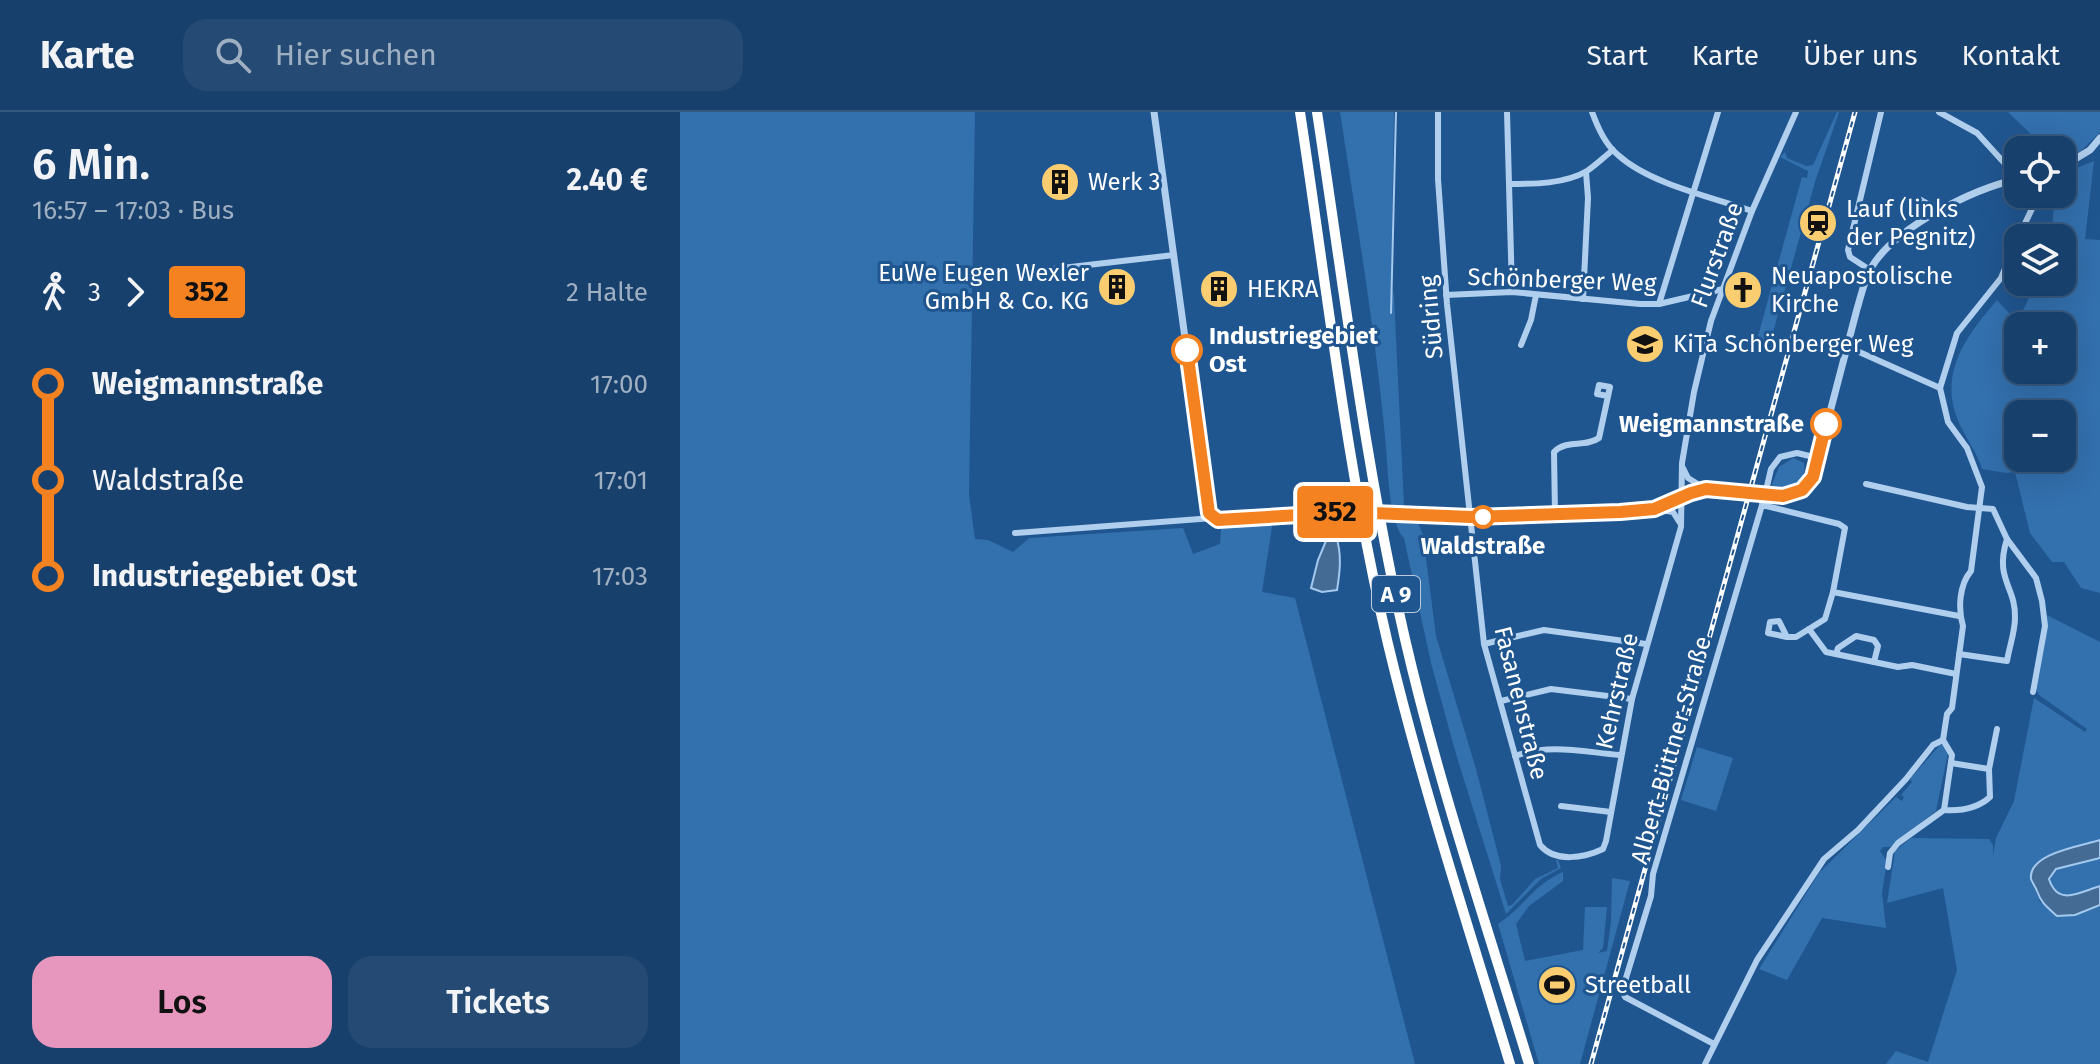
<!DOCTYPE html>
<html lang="de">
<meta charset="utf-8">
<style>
body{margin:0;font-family:"Fira Sans",sans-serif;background:#254b74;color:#f1f3f6;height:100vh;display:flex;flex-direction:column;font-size:30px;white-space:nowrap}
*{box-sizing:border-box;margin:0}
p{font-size:26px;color:#9fafc2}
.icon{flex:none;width:44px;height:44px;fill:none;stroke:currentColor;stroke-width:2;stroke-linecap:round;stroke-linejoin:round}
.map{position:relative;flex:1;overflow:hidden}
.side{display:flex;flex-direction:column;background:#18406c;width:680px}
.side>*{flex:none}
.badge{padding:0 16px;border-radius:6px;font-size:28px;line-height:52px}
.buttons{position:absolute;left:1324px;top:24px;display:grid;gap:16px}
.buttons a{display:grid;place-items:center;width:72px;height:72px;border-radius:16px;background:#18406c;box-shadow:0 8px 32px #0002,0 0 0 2px #36597f;font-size:40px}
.map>.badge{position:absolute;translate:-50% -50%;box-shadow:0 0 0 4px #fff}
.legs{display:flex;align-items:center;gap:12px;height:88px;padding:0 32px;font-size:26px}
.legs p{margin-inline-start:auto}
.head{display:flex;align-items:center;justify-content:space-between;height:136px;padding:0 32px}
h1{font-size:44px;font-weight:600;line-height:60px}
.primary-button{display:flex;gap:16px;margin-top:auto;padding:16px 32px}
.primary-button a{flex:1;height:92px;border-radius:24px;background:#e797bd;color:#111;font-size:32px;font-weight:600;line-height:92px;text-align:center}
.primary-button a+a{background:#254b74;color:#f1f3f6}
ul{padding:0 32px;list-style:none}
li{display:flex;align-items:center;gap:28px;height:96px;font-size:30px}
li i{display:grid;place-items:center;width:12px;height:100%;margin:0 10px;background:currentColor}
li i::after{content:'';width:20px;height:20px;margin:-10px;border:6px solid;border-radius:50%;background:#18406c}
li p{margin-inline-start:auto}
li:first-child i{background:linear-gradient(#0000 50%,currentColor 0)}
li:last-child i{background:linear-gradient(currentColor 50%,#0000 0)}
header{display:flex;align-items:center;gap:48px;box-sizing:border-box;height:112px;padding:0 40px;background:#18406c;border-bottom:2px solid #36597f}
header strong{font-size:38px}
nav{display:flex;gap:44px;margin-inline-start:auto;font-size:28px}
.search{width:560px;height:72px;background:#254b74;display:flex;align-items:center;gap:20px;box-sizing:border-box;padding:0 28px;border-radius:24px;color:#9fafc2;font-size:30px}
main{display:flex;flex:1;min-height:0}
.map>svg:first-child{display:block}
.green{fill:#3370ae;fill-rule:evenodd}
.water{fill:#446b94;stroke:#a4c9ee;stroke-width:2}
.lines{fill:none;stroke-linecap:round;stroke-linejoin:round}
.stream{stroke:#a4c9ee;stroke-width:2}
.tertiary-tunnel{stroke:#416fa1;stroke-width:7;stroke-dasharray:7 3.5;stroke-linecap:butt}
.minor{stroke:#b0ceed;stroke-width:6}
.tertiary{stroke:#b0ceed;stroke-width:7}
.motorway{stroke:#fff;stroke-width:10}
.rail-casing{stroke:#fff;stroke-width:5}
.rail{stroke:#205690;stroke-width:2;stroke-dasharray:6;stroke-linecap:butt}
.minor-bridge{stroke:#b0ceed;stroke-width:6}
.line-1-casing{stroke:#fff;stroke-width:18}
.line-1{stroke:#f58220;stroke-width:12}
.stop-1-dot{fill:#fff;stroke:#f58220;stroke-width:4}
.labels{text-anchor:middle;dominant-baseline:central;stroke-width:6;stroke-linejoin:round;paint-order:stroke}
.shield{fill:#205690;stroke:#bcccde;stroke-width:2}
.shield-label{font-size:22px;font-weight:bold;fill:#fff}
.poi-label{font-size:24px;fill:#fff;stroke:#205690;text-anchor:start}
.street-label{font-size:24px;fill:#fff;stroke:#205690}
.stop-label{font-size:24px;font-weight:bold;fill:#fff;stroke:#205690;text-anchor:start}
</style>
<header>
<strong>Karte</strong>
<div class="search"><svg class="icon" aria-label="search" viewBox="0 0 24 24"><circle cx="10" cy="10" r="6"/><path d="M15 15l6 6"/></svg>Hier suchen</div>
<nav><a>Start</a><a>Karte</a><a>Über uns</a><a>Kontakt</a></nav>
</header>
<main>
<section class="side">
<div class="head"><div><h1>6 Min.</h1><p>16:57 – 17:03 · Bus</p></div><b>2.40 €</b></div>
<div class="legs"><svg class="icon" aria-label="walk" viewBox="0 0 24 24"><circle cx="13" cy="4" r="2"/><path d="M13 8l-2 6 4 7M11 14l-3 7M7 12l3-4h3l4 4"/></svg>3<svg class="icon" aria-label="forward" viewBox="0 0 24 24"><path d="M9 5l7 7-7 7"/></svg><b class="badge" style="background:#f58220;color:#111">352</b><p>2 Halte</p></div>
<ul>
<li><i style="color:#f58220"></i><b>Weigmannstraße</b><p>17:00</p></li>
<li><i style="color:#f58220"></i><span>Waldstraße</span><p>17:01</p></li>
<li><i style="color:#f58220"></i><b>Industriegebiet Ost</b><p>17:03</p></li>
</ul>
<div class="primary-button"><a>Los</a><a>Tickets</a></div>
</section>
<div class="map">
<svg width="1420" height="952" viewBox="0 0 1420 952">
<rect width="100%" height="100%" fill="#205690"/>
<g class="green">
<polygon points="0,0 295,0 289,383 295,427 308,428 333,440 349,426 503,416 513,442 540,432 541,415 593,408 582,480 615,486 735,952 0,952"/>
<path d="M 660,0 L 714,0 L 711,171 L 714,184 L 724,394 L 721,395 L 723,405 L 737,408 L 743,423 L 756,524 L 796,657 L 821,754 L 820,767 L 828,794 L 832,793 L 855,767 L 878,756 L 876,748 L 878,748 L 881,756 L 861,767 L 826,802 L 776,642 L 751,551 L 724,426 C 709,412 708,359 706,335 C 696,223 677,112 660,0 Z"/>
<polygon points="1157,0 1159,0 1135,70 1088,238 1075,235 1122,65 1127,66 1128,59 1100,45 1105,40 1107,46 1126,54 1133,53"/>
<polygon points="1328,0 1420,0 1420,20 1401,39 1382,50 1382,38 1367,38"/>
<path d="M 1414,49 L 1405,127 L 1420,128 L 1420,481 L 1401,476 L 1384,450 L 1372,450 L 1350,421 L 1335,360 L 1326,361 L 1302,357 C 1296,338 1284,324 1277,306 C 1259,259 1288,222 1317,188 L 1337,210 L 1357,170 L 1382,170 L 1382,126 L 1371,126 L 1375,82 L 1382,82 L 1382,62 ZM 1338,214 L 1382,214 L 1382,258 L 1338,258 ZM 1338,302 L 1382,302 L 1382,346 L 1338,346 Z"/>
<path d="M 1113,346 L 1124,351 C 1128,370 1108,377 1091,375 L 1099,355 Z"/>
<polygon points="1365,502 1420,530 1420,728 1387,739 1377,739 1351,768 1360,790 1395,803 1420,793 1420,952 1206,952 1216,939 1248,950 1277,858 1263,776 1207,791 1215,739 1231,726 1309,727 1313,733 1313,744 1316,726 1334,689 1354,586 1405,620 1407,617 1359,583 1356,577"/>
<polygon points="1260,633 1264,633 1268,641 1256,699 1210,735 1203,735 1200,739 1207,749 1202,781 1206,816 1142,806 1107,868 1079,857 1139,761 1216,685 1222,689 1224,685 1221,683 1232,670 1230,667"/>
<polygon points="1017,635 1053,646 1036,699 1001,688"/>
<polygon points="1420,746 1420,774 1390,784 1381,784 1369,771 1376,757"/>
<path d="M 883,760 L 883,769 L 849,794 L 836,812 L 845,849 L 903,838 L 905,795 L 927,795 L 923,836 L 918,841 L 927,839 L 931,810 L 932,766 L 950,769 L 900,952 L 859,952 L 818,812 C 844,795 853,773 883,760 Z"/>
</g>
<g class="water">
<path d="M 648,424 L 656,424 C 662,442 660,460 657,478 L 642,480 L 631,476 L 638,448 Z"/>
<path d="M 1420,728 L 1420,746 L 1376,757 L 1369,767 C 1378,795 1400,780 1420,774 L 1420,793 L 1395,803 L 1377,804 C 1367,795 1361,791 1357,779 C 1356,776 1352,770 1351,767 C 1348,741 1402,734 1420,728 Z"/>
</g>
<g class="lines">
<polyline class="stream" points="711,201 716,0"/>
<polyline class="tertiary-tunnel" points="668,400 722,400"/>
<g class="minor">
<path d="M 758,0 L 758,67 L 767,192 L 804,532 L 860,733 C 875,751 904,746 923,737 L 926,729 L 952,587 L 1001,415 L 1002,351 L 1014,280 L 1031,209 L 1072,99 L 1116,0"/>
<polyline points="827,0 832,180"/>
<path d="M 912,0 C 918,16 925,32 938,43 C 970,72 1031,85 1072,99"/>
<polyline points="1259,0 1297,21 1338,66"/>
<path d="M 829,72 C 854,72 885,72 907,59 C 916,53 924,45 933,38"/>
<polyline points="1241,88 1259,98"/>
<polyline points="1338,126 1359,82"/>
<polyline points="1190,158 1170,145 1168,138 1201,0"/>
<polyline points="356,159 494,143"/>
<polyline points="766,183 832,180 960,192 979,192 1043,177"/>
<polyline points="903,187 908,86 906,60"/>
<polyline points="979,192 1038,0"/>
<polyline points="841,233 851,208 856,183"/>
<polyline points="1168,235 1260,276"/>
<polyline points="1003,356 1008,366 1026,377"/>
<polyline points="1088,370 1091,357 1100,345 1117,341 1138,346"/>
<polyline points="1186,372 1287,395 1313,397 1327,427 1356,466 1362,489 1365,514 1353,580"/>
<polyline points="974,397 993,400 1000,411"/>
<path d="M 875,401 L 874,340 C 886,327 905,336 919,326 L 930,275 L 919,273 L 917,282 L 928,284"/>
<polyline points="335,421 533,406"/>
<polyline points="1129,517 1145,507 1153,480"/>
<polyline points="1107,525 1088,521 1090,510 1099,509 1107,525 1116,525 1129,517 1146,540 1218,555 1232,553 1276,562"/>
<polyline points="804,532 864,518 966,532"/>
<polyline points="1156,542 1158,536 1176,524 1194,528 1198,534 1194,550"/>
<path d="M 1279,542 L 1327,549 C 1329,536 1335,520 1335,506 C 1336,474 1314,468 1327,427"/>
<polyline points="821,589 871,577 952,587"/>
<path d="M 1263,628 L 1267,602 L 1272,596 L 1283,514 C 1278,497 1279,473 1291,459 L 1302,375 L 1287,336 L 1268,310 L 1260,276 L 1277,221 L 1321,166 L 1338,126"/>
<path d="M 835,644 C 870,631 903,640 940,643"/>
<polyline points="1271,651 1309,657"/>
<polyline points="881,694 931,700"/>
<path d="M 1264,698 C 1280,699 1297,697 1310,685 L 1309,657 L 1317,617"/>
<polyline points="1208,755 1210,741 1218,731 1264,698 1272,643 1263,628"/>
<polyline points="1034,932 945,885 942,879 971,784 973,762 1082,393 1159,412 1165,416 1153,480 1279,504"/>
<polyline points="1025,952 1077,848 1144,747 1178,718 1226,667 1253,633 1263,628"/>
</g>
<g class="tertiary">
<polyline points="474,0 529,401 538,408 668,400"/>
<polyline points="1382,55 1410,38 1420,26"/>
<path d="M 722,400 L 803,405 L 967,398 L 1026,377 L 1103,384 L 1122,378 L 1133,365 L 1177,197 C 1181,184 1184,169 1191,156 C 1215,115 1293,77 1338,67"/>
</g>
<g class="motorway">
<path d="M 620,0 C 647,177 667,359 708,532 C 742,674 788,813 830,952"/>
<path d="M 637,0 C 664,176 685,354 725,527 C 758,670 806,811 849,952"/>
</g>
<defs>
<polyline id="rail" points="911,952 1175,0"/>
</defs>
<use href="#rail" class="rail-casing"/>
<use href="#rail" class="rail"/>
<polyline class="minor-bridge" points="1082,393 1088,370"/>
</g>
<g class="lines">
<defs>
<polyline id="line-1" points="507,238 529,401 538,408 668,400 791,405 940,400 974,397 1011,381 1026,377 1103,384 1122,378 1133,365 1146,312"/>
</defs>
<use href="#line-1" class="line-1-casing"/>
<use href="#line-1" class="line-1"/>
</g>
<defs>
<symbol id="building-disc" viewBox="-11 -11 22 22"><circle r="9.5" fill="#facd71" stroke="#205690"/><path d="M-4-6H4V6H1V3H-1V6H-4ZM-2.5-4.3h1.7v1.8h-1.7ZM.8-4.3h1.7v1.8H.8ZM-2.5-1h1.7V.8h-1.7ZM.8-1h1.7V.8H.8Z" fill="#111"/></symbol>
<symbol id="station-disc" viewBox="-11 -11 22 22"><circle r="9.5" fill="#facd71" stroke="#205690"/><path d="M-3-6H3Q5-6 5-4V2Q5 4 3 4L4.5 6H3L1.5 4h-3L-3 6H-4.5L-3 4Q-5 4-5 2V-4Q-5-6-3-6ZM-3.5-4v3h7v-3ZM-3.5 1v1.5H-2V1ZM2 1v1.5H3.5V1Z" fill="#111"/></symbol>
<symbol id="church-disc" viewBox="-11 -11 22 22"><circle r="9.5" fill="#facd71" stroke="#205690"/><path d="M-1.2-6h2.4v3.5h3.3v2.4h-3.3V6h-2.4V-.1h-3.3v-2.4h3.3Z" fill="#111"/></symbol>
<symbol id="school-disc" viewBox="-11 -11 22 22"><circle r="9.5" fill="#facd71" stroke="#205690"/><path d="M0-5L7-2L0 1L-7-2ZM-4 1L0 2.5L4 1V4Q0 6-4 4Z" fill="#111"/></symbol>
<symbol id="stadium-disc" viewBox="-11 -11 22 22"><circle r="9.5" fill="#facd71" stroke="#205690"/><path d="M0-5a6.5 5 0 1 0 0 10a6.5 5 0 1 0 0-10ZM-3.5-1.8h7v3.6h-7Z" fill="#111"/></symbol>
</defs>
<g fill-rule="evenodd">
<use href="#building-disc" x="358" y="48" width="44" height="44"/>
<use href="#station-disc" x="1116" y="89" width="44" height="44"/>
<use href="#building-disc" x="415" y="153" width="44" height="44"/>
<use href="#building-disc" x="517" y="155" width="44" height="44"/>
<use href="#church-disc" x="1041" y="156" width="44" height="44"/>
<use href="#school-disc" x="943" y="210" width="44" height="44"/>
<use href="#stadium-disc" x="855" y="851" width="44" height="44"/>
</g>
<g class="stop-1-dot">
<circle cx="507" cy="238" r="14"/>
<circle cx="1146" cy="312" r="14"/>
<circle cx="803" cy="405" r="10"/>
</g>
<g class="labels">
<rect class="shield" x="692" y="464" width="48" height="36" rx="6"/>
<g class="shield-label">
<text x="716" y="482">A 9</text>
</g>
<g class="poi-label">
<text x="408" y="70">Werk 3</text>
<text x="1166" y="97">Lauf (links<tspan x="1166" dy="28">der Pegnitz)</tspan></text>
<text x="409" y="161" text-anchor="end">EuWe Eugen Wexler<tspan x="409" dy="28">GmbH &amp; Co. KG</tspan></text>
<text x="1091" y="164">Neuapostolische<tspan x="1091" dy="28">Kirche</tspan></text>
<text x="567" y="177">HEKRA</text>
<text x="993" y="232">KiTa Schönberger Weg</text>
<text x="905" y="873">Streetball</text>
</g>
<g class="street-label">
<text transform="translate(1037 143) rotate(-70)">Flurstraße</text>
<text transform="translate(882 168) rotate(2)">Schönberger Weg</text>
<text transform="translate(751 205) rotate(-95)">Südring</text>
<text transform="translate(937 579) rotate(-77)">Kehrstraße</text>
<text transform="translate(841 591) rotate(76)">Fasanenstraße</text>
<text transform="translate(991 638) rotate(-74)">Albert-Büttner-Straße</text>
</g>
<g class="stop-label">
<text x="529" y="224">Industriegebiet<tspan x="529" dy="28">Ost</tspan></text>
<text x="1124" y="312" text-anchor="end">Weigmannstraße</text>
<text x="803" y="434" text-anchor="middle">Waldstraße</text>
</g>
</g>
</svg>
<div class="buttons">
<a><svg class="icon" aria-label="locate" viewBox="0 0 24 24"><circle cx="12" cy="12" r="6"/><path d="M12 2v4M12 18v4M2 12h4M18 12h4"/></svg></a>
<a><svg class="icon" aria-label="layers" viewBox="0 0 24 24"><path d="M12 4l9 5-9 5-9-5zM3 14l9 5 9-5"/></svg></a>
<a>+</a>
<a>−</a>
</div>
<b class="badge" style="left:655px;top:400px;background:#f58220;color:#111">352</b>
</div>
</main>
